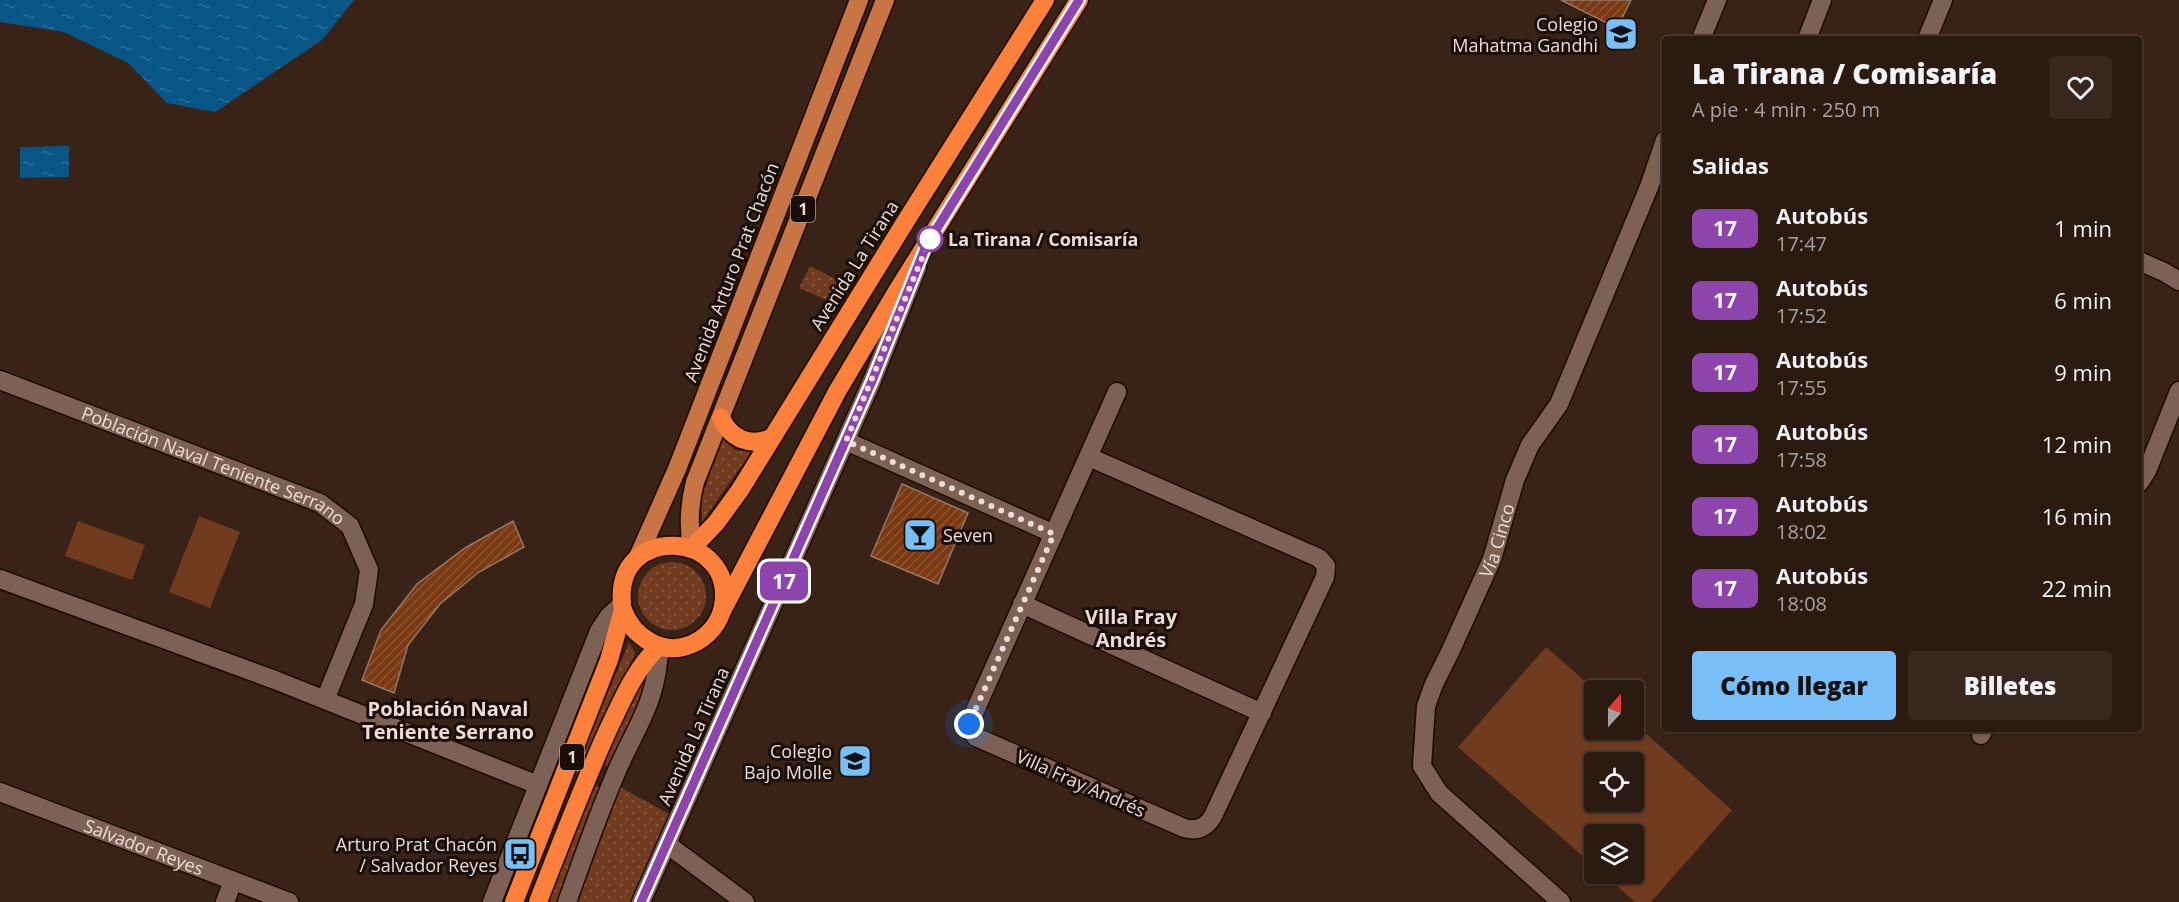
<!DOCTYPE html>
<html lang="es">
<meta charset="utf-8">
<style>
body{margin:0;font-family:"Open Sans",sans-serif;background:#37271e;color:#f1f3f6;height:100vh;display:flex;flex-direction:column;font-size:22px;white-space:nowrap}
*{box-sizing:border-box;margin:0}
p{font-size:20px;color:#a6a19f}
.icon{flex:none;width:33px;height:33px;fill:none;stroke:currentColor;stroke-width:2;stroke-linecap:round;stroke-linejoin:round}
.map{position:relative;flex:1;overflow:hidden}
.side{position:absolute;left:1662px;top:36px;width:480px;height:696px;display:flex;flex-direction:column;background:#2b1a10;border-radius:6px;box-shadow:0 2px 4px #0004,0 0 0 2px #473830}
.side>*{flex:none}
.badge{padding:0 12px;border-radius:9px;font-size:21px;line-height:39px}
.needle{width:39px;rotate:21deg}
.tools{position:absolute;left:1584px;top:680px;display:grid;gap:12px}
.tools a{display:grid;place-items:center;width:60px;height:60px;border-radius:6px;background:#2b1a10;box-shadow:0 2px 4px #0004,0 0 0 2px #473830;font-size:30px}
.you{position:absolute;width:30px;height:30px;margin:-15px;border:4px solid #fff;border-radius:50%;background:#1a73e8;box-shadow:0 0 0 9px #1a73e833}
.map>.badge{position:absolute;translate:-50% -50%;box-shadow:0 0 0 3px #fff}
h2{padding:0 30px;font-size:22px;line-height:54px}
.round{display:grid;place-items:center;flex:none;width:63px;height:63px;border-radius:6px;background:#37271e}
.overview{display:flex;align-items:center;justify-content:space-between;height:102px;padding:0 30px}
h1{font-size:28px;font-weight:800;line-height:45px}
.button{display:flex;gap:12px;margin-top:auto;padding:12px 30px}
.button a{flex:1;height:69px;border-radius:6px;background:#78bff7;color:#111;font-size:24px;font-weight:800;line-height:69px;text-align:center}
.button a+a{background:#37271e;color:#f1f3f6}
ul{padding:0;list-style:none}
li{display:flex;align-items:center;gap:18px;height:72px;padding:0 30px}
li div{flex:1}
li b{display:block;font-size:22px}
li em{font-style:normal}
li .badge{min-width:66px;font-weight:700;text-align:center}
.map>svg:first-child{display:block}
.grass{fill:url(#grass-dots)}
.green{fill:#713b1f;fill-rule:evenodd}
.water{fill:url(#water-ripples)}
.building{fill:url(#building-hatch);stroke:#937769;stroke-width:1.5}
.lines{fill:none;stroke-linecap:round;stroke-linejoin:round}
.minor-casing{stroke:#1f0a02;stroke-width:21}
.major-casing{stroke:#1f0a02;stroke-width:21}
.highway-casing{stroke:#1f0a02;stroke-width:21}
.minor{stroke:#7c6154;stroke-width:18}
.major{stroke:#c87445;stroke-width:18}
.highway{stroke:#fa803b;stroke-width:18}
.line-casing{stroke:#fff;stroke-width:14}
.line{stroke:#8e44ad;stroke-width:9}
.walk{stroke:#ecdcd5;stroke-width:6;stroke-dasharray:0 10.8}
.stop-dot{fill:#fff;stroke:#8e44ad;stroke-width:3}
.labels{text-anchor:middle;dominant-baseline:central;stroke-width:6;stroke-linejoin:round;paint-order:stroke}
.shield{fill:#190e09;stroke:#ad9e98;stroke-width:1.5}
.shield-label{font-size:16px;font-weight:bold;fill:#ecdcd5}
.poi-label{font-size:18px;fill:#ecdcd5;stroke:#190e09;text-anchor:end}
.stop-label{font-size:18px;font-weight:bold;fill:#ecdcd5;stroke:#190e09;text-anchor:start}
.street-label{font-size:18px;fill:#ecdcd5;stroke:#190e09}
.neighbourhood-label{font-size:20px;font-weight:bold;fill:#ecdcd5;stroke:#190e09}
</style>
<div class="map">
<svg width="2179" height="902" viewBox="0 0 2179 902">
<defs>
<pattern id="grass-dots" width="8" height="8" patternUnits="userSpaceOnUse" patternTransform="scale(1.5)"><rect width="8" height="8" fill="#713b1f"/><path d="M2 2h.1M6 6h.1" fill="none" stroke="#85573f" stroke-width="1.8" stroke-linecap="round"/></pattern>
<pattern id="water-ripples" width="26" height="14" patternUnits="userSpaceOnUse" patternTransform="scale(1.5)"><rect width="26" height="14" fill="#075686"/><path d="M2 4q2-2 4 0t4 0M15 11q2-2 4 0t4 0" fill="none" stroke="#2b6e96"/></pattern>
<pattern id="building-hatch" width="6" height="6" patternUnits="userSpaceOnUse" patternTransform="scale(1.5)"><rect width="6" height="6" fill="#7b3912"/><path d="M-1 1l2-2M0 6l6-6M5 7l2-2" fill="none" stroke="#8e5534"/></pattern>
</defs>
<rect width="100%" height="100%" fill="#392216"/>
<g class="grass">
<polygon points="810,266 847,285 836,304 799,288"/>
<polygon points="723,440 735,450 751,452 702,522 701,498"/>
<circle cx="672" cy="596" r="34"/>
<polygon points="629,643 635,653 580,774 574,772"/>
<polygon points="642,674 647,676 647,692 608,766 601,763"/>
<polygon points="593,785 600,787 558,902 548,902"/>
<polygon points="620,787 671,815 631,902 578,902"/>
</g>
<g class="green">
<polygon points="199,516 240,532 210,608 169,592"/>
<polygon points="78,521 145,545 132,580 65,556"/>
<path d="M 1546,647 L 1595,690 L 1594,729 L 1634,729 L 1634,723 L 1732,810 L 1651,902 L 1635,902 L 1602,873 L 1634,873 L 1634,834 L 1594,834 L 1594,866 L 1458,747 ZM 1594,762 L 1634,762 L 1634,801 L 1594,801 Z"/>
</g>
<g class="water">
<polygon points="0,0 354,0 322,40 215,112 167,103 128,63 64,32 0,22"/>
<polygon points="69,146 69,177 20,178 20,147"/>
</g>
<g class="building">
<polygon points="1561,0 1631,0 1617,28"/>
<polygon points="902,484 968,513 938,584 871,556"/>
<polygon points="513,521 524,547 479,572 440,604 408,645 394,693 362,680 381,630 417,584 465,548"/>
</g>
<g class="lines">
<defs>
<g id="minor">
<polyline points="1701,39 1717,0"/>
<polyline points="1807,39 1822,0"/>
<polyline points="1927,39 1943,0"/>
<polyline points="2139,261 2164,272 2179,281"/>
<path id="s1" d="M 0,380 L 320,503 L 350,526 L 369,570 L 364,604 L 325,700"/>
<polyline points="846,441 1054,534"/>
<path d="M 1089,457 L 1319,558 L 1326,566 L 1325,577 L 1213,816 C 1207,827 1197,832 1184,828 L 976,737 L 973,733 L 969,724 L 1117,392"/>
<polyline points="2139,483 2147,471 2179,391"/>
<polyline points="0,579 275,680 538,785"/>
<polyline points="1022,604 1262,713"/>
<polyline points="1981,735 1984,729"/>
<path id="s2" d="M 0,792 L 289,902"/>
<polyline points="668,845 745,902"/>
<polyline points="225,902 233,881"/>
<polyline points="492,902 599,631 609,616 622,604"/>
<path d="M 567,902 C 582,861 596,820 613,780 C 633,730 658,704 659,646"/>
<polyline points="641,902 872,381 917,268"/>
<path id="s3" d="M 1561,902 L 1439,793 L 1422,766 L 1426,706 L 1434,684 L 1450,652 L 1492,559 L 1515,480 L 1530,445 L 1559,404 L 1649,187 L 1665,140"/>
</g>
<g id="major">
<path d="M 692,548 C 688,525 689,505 695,482 L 885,0"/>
<polyline points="638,557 677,469 859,0"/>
</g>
<g id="highway">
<path d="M 721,418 C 731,439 750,447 771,438"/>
<polyline points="692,548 716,523 740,490 904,224 1045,0"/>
<path d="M 622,604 C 614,522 736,530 723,606 C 720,623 708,637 692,644 C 663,657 633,637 623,610"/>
<polyline points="722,611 838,390 897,291 1079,0"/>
<polyline points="514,902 609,660 623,610"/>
<path d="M 538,902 C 560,845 582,788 607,732 C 622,701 634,670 659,646"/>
</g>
</defs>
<use href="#minor" class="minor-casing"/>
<use href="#major" class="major-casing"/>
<use href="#highway" class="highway-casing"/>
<use href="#minor" class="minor"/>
<use href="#major" class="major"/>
<use href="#highway" class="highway"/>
</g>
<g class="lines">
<defs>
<polyline id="line" points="641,902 872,381 926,246 1079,0"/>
</defs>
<use href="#line" class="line-casing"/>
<use href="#line" class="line"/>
<polyline class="walk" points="930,239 846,441 1054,534 969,724"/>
</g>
<defs>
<symbol id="school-square" viewBox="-11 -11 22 22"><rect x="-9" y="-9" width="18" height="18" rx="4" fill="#78bff7" stroke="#190e09"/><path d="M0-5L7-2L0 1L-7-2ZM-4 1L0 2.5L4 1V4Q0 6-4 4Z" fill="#111"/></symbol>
<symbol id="bar-square" viewBox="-11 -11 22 22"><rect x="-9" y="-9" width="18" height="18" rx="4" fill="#78bff7" stroke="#190e09"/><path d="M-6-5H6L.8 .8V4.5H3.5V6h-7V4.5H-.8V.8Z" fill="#111"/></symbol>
<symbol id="bus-square" viewBox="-11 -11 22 22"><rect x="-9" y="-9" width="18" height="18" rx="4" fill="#78bff7" stroke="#190e09"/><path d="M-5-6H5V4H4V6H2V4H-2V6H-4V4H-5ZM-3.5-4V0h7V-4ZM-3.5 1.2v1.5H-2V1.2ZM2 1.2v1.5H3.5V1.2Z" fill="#111"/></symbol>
</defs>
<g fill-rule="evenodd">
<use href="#school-square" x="1602" y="15" width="38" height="38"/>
<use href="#bar-square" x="901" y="516" width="38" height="38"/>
<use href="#school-square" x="836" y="742" width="38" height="38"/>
<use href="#bus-square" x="501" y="835" width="38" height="38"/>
</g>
<circle class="stop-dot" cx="930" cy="239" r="12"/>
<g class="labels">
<g class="shield">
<rect x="791" y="196" width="24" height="26" rx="4.5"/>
<rect x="560" y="744" width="24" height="26" rx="4.5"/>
</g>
<g class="shield-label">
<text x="803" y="209">1</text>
<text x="572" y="757">1</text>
</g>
<g class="poi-label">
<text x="1598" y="24">Colegio<tspan x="1598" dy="21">Mahatma Gandhi</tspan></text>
<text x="943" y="535" text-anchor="start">Seven</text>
<text x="832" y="751">Colegio<tspan x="832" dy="21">Bajo Molle</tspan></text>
<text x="497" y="844">Arturo Prat Chacón<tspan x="497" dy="21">/ Salvador Reyes</tspan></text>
</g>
<g class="stop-label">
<text x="948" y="239">La Tirana / Comisaría</text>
</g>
<g class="street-label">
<text transform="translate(854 265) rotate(-58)">Avenida La Tirana</text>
<text transform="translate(731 272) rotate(-69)">Avenida Arturo Prat Chacón</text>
<text stroke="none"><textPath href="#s1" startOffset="230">Población Naval Teniente Serrano</textPath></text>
<text stroke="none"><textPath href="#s3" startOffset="436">Vía Cinco</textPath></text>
<text transform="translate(693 736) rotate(-66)">Avenida La Tirana</text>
<text transform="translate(1081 783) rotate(24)">Villa Fray Andrés</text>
<text stroke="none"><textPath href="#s2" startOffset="154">Salvador Reyes</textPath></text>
</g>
<g class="neighbourhood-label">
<text x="1131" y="616">Villa Fray<tspan x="1131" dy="23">Andrés</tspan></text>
<text x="448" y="708">Población Naval<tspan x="448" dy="23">Teniente Serrano</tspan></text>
</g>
</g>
</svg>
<div class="tools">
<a><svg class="needle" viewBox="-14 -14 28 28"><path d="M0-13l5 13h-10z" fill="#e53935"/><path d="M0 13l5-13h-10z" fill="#a6a19f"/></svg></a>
<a><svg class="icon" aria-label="locate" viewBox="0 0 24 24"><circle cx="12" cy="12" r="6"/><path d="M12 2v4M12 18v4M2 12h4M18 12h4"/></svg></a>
<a><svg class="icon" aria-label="layers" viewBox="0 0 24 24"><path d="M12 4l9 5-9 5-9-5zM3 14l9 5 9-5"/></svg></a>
</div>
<div class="you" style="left:969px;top:724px"></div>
<b class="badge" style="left:784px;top:581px;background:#8e44ad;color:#fff">17</b>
<section class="side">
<div class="overview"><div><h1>La Tirana / Comisaría</h1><p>A pie · 4 min · 250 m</p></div><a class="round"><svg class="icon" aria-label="heart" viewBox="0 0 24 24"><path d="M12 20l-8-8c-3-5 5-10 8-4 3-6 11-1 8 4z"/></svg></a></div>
<h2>Salidas</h2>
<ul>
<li><span class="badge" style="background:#8e44ad;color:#fff">17</span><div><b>Autobús</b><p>17:47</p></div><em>1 min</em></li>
<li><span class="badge" style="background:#8e44ad;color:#fff">17</span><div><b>Autobús</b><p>17:52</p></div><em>6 min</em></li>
<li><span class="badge" style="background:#8e44ad;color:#fff">17</span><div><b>Autobús</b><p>17:55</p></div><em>9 min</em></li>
<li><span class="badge" style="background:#8e44ad;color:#fff">17</span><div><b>Autobús</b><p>17:58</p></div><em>12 min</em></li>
<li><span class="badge" style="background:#8e44ad;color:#fff">17</span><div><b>Autobús</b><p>18:02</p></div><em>16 min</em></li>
<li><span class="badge" style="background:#8e44ad;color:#fff">17</span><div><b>Autobús</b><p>18:08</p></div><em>22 min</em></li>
</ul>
<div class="button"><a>Cómo llegar</a><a>Billetes</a></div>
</section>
</div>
